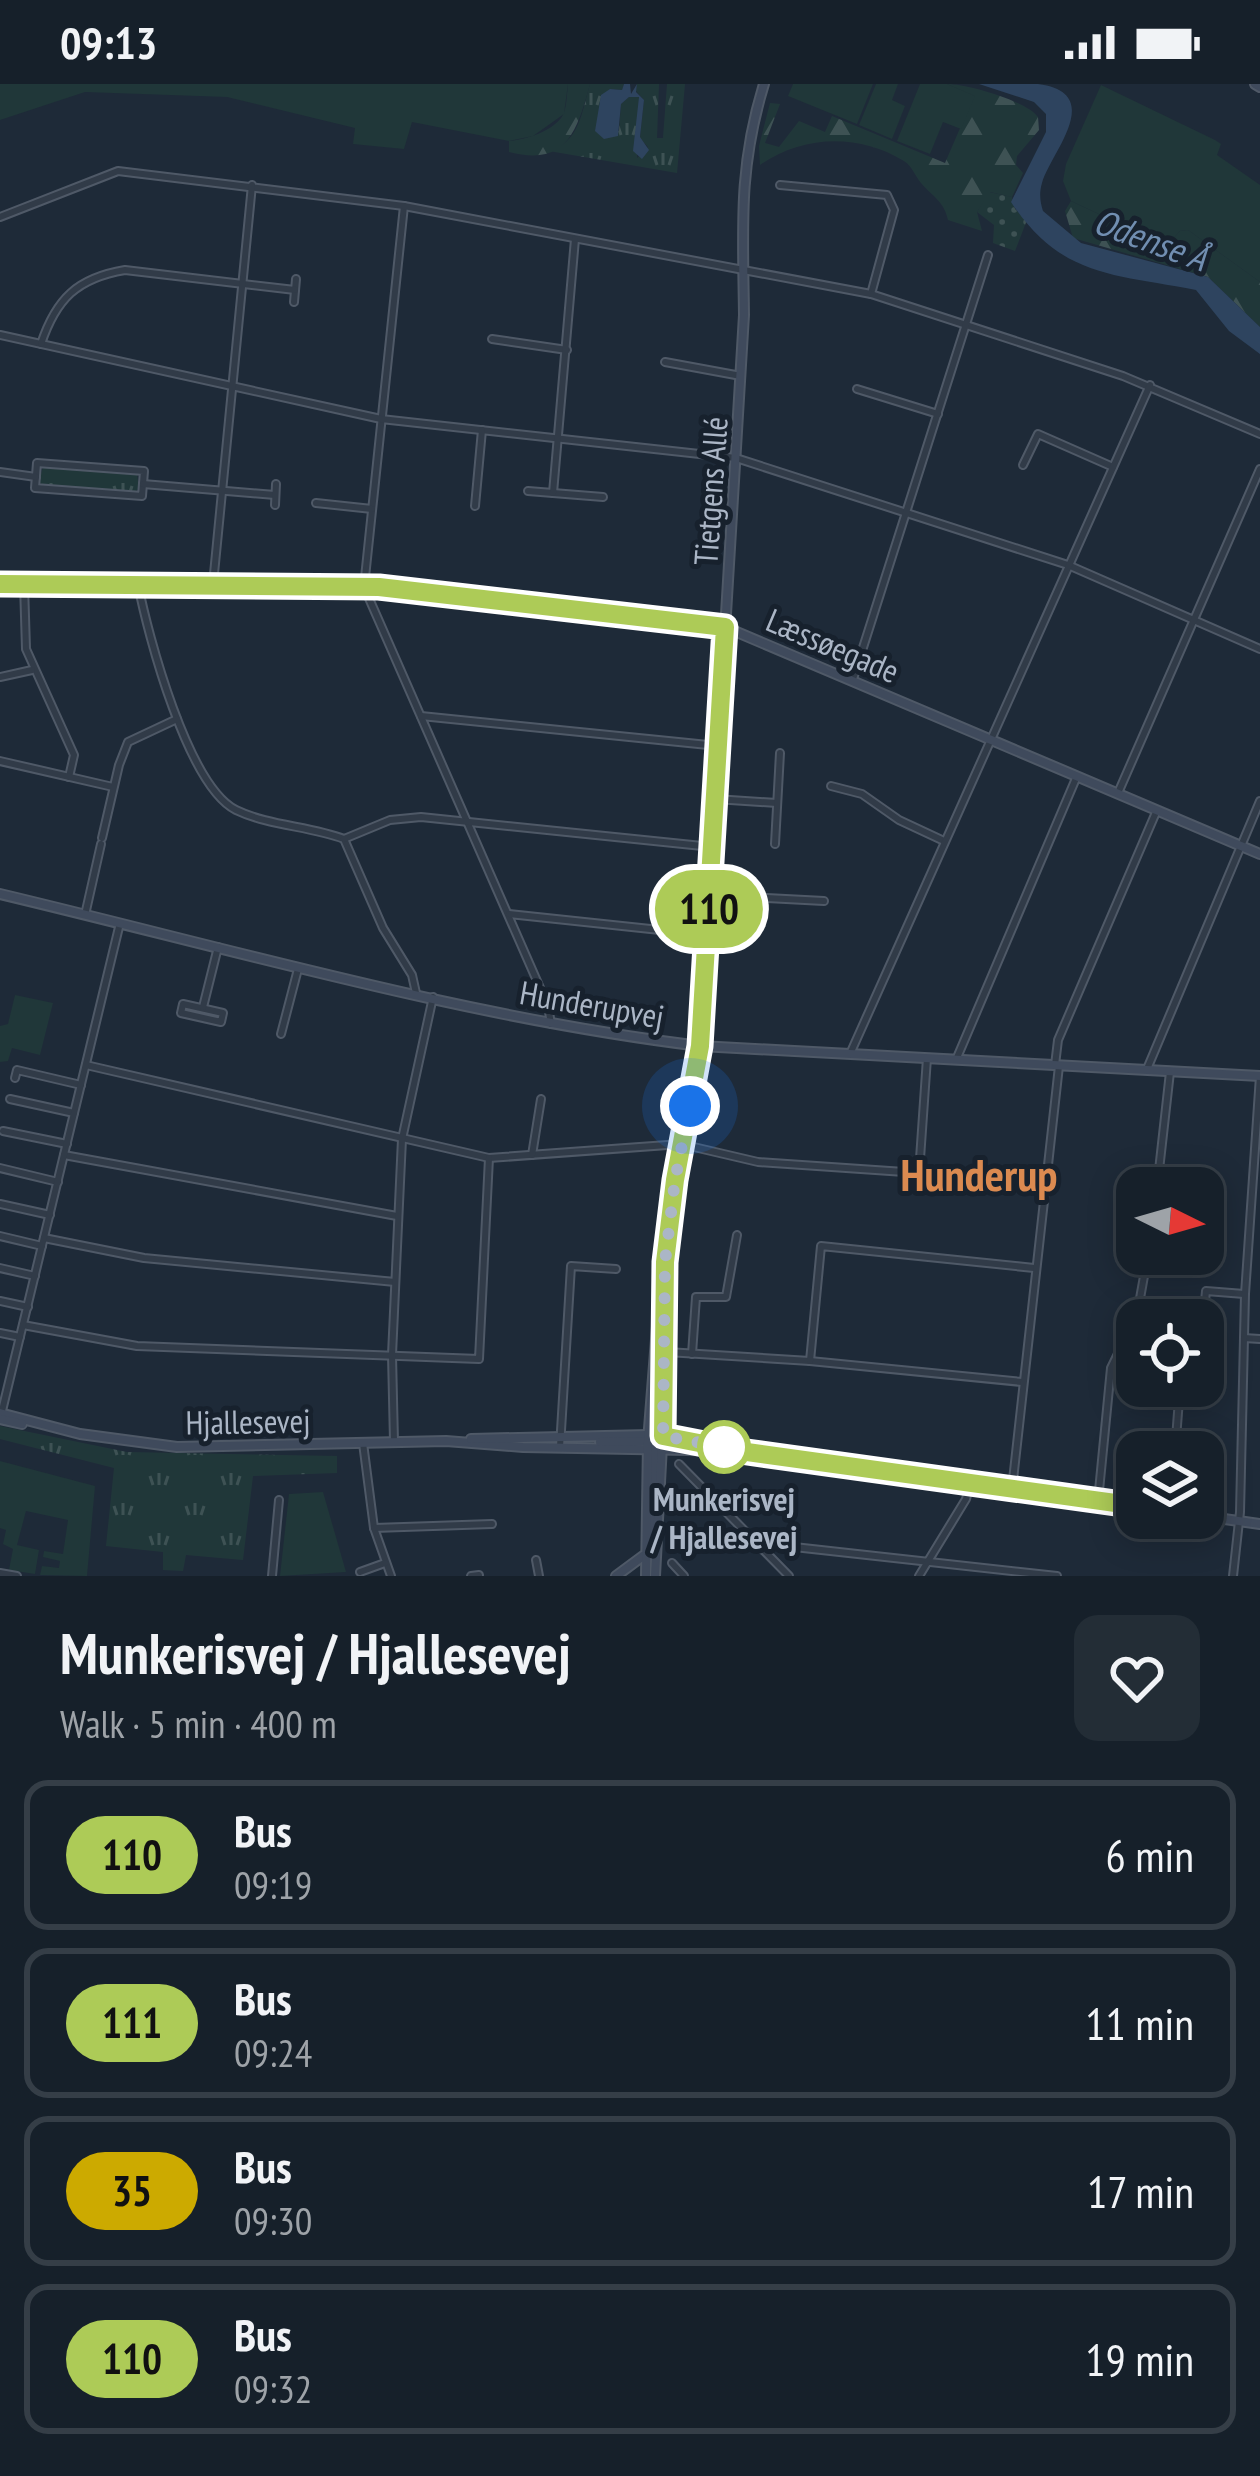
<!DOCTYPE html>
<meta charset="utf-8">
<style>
body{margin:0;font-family:"PT Sans Narrow",sans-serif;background:#232d36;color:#f1f3f6;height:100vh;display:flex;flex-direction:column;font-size:45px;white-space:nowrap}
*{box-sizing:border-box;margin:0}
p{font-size:39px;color:#9ea3a8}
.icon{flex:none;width:66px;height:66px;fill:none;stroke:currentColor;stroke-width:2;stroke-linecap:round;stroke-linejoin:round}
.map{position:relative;height:1492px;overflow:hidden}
.side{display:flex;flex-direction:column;background:#16202a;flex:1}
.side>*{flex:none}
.badge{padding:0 24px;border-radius:39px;font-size:42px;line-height:78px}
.needle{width:78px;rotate:95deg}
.fabs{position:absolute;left:1116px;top:1083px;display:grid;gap:24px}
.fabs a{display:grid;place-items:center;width:108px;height:108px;border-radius:24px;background:#16202a;box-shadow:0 6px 30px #0003,0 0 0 3px #353e47;font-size:60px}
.you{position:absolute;width:60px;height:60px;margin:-30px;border:9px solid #fff;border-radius:50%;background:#1a73e8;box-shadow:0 0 0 18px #1a73e833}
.map>.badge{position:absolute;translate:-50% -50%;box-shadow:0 0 0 6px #fff}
.round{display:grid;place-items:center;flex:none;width:126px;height:126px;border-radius:24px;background:#232d36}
.summary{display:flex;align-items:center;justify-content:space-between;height:204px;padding:0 60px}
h1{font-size:57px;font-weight:600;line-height:90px}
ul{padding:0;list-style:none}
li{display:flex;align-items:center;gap:36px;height:150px;margin:0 24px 18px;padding:0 36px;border:6px solid #353e47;border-radius:24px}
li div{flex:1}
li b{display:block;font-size:45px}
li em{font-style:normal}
li .badge{min-width:132px;font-weight:700;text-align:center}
.status{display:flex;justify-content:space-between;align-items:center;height:84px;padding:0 60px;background:#16202a;direction:ltr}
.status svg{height:33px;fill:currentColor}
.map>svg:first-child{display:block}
.grass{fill:url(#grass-tufts)}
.forest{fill:url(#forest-firs)}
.park{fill:#203739}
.garden{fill:url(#garden-dots)}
.water{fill:#2e445f}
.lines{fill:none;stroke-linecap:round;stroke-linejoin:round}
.street-casing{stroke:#4f5967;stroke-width:10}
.secondary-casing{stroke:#4f5967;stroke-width:12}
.street{stroke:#313b48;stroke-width:6}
.secondary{stroke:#3f4a5c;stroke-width:8}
.line-casing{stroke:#fff;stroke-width:27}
.line{stroke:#adcb57;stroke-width:18}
.walk{stroke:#abb6c6;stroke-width:12;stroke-dasharray:0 21.6}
.stop-dot{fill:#fff;stroke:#adcb57;stroke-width:6}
.labels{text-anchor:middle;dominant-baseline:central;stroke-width:10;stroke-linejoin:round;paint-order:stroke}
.street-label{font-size:33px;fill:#abb6c6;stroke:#17212d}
.stop-label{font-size:33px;font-weight:bold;fill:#abb6c6;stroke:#17212d}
.water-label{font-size:36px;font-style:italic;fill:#718eb1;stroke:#17212d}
.district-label{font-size:45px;font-weight:bold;fill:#db8a50;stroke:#17212d}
</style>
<div class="status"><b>09:13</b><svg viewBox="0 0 49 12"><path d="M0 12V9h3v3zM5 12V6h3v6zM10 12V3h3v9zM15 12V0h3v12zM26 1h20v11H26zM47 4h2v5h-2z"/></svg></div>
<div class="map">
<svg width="1260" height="1492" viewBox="0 0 1260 1492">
<defs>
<pattern id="grass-tufts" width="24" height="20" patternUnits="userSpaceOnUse" patternTransform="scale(3)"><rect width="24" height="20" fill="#203739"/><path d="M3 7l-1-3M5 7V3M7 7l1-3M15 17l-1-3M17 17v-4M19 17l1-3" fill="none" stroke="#3e5254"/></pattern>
<pattern id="forest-firs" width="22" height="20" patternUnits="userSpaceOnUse" patternTransform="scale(3)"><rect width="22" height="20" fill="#203739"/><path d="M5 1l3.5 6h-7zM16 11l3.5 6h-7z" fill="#3e5254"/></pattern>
<pattern id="garden-dots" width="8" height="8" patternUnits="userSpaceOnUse" patternTransform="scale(3)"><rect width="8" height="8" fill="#203739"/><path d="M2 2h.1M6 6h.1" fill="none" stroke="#3e5254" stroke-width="1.8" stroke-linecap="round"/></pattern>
</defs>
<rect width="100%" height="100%" fill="#1e2a38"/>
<g class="grass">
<path d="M 590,0 L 624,0 L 622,6 L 610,5 L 597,39 L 619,47 L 621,20 L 629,13 L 639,13 L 637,74 L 648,63 L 640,54 L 644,16 L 636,7 L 637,0 L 659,0 L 657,54 L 663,54 L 667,0 L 685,0 L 677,89 L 549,67 C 579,59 582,28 590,0 Z"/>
<polygon points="43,383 137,390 139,404 135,408 44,402 39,398"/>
<polygon points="0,1342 127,1368 337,1372 337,1389 253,1392 243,1476 186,1471 183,1487 163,1486 163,1468 106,1462 114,1384 0,1355"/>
</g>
<g class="forest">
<path d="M 568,0 L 590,0 C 577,47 567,83 509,68 L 509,57 C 525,56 554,47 563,31 C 567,23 567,9 568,0 Z"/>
<path d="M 947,0 C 967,0 1027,17 1038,33 L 1039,46 L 1017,72 L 1016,81 L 1023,89 L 1012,113 L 990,108 L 977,128 L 982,147 L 948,136 C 944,117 933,113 921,99 C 915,92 912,82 904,77 C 859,49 802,51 760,81 L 759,62 L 770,19 L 780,20 L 765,59 L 779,63 L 799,37 L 825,48 L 832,32 L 945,79 L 974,12 Z"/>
<polygon points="1071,117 1167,162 1180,147 1188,146 1260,198 1260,243 1208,193 1073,154 1065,127"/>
</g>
<g class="park">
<polygon points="0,0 568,0 564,30 533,52 509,57 412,38 404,65 353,60 355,44 227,13 85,8 0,36"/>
<polygon points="793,0 873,0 857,40 788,12"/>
<polygon points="876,0 898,0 892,16 905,22 892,55 859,41"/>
<polygon points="920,0 947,0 975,12 961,45 943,38 930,70 897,57"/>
<polygon points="1101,1 1215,56 1221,60 1217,71 1260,101 1260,198 1188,146 1180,147 1167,162 1071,117 1063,97 1066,80"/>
<polygon points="15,911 53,919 40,971 12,964 8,977 0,978 0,942 8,940"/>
<polygon points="0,1377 95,1402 87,1492 40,1491 42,1482 59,1484 60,1477 43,1473 44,1467 63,1470 68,1436 26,1427 17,1461 39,1466 35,1490 9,1486 13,1465 3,1460 6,1446 0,1444"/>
<polygon points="323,1408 346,1488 280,1492 289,1410"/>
</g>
<polygon class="garden" points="989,108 1012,113 1015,125 1027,136 1015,167 993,159 994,141 977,128"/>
<g class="water">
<polygon points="624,0 630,0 631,10 637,0 636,8 644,16 640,53 649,66 642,75 633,67 639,13 629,13 621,20 618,52 604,55 595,47 601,11 610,5 622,6"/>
<path d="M 979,0 C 998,0 1019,0 1038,0 C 1108,9 1049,71 1042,99 C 1039,109 1040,118 1043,127 L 1081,159 L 1208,193 L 1260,243 L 1260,270 L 1229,247 L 1196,206 C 1115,190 1061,194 1011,118 L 1046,48 L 1046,30 L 1034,18 Z"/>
</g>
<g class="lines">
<defs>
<g id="street">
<polyline points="780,101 887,111 894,126 871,210"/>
<polyline points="404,122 364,503 548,922 551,940"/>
<polyline points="0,133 118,87 404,122 871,210 1123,292 1260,350"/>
<polyline points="294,218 296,195"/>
<polyline points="0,251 381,335 736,374 1068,481 1260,565"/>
<polyline points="492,255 567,266"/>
<path d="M 41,260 C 56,215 77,194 125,186 L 295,206"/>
<polyline points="665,278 741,292"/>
<polyline points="857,305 938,330"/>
<polygon points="37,379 144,387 142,412 35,404"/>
<polyline points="1023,381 1038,350 1113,383"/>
<polyline points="0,388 36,393"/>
<polyline points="143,400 275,411"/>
<polyline points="528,407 603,413"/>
<polyline points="553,409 575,155"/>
<polyline points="316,419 372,425"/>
<polyline points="275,421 276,400"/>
<polyline points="475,422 482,346"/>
<polyline points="24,500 26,565 74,671 69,693"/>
<path d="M 138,500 C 148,552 188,702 236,726 C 269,742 310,742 344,755 L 383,844 L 412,891 L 416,909"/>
<polyline points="213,500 252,101"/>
<polyline points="0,593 32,586"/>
<polyline points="853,595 988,171"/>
<polyline points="421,632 718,662"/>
<polyline points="0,677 113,703"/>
<polyline points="831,702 862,710 899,736 944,757"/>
<polyline points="1118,709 1260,385"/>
<polyline points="715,715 777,719"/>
<polyline points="102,754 119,681 128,658 177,635"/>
<polyline points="344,755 390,736 421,733 712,763"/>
<polyline points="775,760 780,669"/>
<polyline points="709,811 824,817"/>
<polyline points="509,830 707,851"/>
<polyline points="85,831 101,760"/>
<polygon points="183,920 223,929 221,938 181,929"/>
<polyline points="203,923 218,863"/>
<polyline points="281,950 298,885"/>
<polyline points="850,970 1150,301"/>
<polyline points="956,976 1077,692"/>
<polyline points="86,981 489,1074 681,1060 758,1078 919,1089 927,974"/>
<polyline points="1055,981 1058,956 1157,726"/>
<polyline points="1147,985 1260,717"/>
<polyline points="15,994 17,986 81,1001"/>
<polyline points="10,1015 74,1029"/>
<polyline points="3,1047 67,1060"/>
<polyline points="64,1071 397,1132"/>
<polyline points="532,1071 541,1015"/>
<polyline points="0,1084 58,1098"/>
<polyline points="1157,1104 1170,988"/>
<polyline points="0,1120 50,1131"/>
<polyline points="0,1152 42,1162"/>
<polyline points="44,1154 144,1174 395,1198"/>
<polyline points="0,1184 35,1192"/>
<polyline points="0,1217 28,1223"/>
<polyline points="1203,1237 1206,1207 1244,1210"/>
<polyline points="23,1241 137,1262 479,1275 489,1074"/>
<polyline points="0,1249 20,1253"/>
<polyline points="1244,1254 1260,1255"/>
<polyline points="667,1268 810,1277 1022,1298"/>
<polyline points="692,1270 696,1213 726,1213 737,1151"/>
<polyline points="810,1277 821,1162 1034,1184"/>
<polyline points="1,1331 120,839"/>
<polyline points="394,1358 392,1271 402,1055 433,913"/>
<polyline points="363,1359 374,1444 391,1492"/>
<polyline points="560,1363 571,1182 616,1185"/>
<polyline points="1175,1368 1180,1302"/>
<polyline points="679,1380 789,1492"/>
<polyline points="1012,1405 1059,982"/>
<polyline points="1098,1417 1111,1284 1137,1231 1148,1170"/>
<polyline points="374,1444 492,1440"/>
<polyline points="763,1466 776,1461 1057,1492"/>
<polyline points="536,1476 539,1492"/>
<polyline points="672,1479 684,1492"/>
<polyline points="360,1488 385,1479"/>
<polyline points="0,1489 17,1492"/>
<polyline points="272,1492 279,1416"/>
<polyline points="471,1492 479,1491"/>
<polyline points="919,1492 966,1415 970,1400"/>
<polyline points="1233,1492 1240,1428 1245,1210 1260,992"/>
</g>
<g id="secondary">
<polyline points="1255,0 1260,3"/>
<polyline points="0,500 379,503 725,543 1260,770"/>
<path d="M 0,810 C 231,865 463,933 700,962 L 1260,992"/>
<polyline points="656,1262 661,1270 656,1354"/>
<polyline points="0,1329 80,1350 177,1363 446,1357 523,1363 740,1367 1137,1422"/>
<polyline points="0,1335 22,1340"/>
<polyline points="471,1355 648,1351 725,1363"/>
<polyline points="600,1358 651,1357"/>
<polyline points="658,1358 697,1361"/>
<polyline points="1203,1432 1260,1440"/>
<polyline points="653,1462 655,1363"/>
<polyline points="616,1492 643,1472"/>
<path d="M 646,1492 L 648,1357 L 659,1217 L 670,1128 L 700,962 L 744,231 C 743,145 738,84 764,0"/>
<polyline points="655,1492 667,1268 666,1204"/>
</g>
</defs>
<use href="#street" class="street-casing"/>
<use href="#secondary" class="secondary-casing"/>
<use href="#street" class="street"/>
<use href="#secondary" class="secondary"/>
</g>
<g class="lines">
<defs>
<polyline id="line" points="0,500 379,503 725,543 700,962 675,1096 665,1178 663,1352 740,1367 1137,1422"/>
</defs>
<use href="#line" class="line-casing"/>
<use href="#line" class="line"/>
<polyline class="walk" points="690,1022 675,1096 665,1178 663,1352 724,1363"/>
</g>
<circle class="stop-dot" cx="724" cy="1363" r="24"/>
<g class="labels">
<g class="street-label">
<text transform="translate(710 407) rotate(-86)">Tietgens Allé</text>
<text transform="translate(833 561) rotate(23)">Læssøegade</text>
<text transform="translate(592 920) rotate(10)">Hunderupvej</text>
<text transform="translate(248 1337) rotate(-1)">Hjallesevej</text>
</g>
<g class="stop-label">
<text x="724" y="1414">Munkerisvej<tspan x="724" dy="38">/ Hjallesevej</tspan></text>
</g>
<g class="water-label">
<text transform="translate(1151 155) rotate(20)">Odense Å</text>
</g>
<g class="district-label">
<text x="979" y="1090">Hunderup</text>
</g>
</g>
</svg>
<div class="fabs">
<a><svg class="needle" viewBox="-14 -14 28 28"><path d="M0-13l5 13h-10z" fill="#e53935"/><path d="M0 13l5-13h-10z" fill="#9ea3a8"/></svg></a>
<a><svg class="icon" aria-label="locate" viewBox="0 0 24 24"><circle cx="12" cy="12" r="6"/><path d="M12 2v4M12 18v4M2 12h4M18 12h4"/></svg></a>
<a><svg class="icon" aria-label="layers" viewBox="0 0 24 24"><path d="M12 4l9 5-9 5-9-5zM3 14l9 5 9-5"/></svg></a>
</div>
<div class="you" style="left:690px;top:1022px"></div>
<b class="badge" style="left:709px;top:825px;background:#adcb57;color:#111">110</b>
</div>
<section class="side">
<div class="summary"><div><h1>Munkerisvej / Hjallesevej</h1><p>Walk · 5 min · 400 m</p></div><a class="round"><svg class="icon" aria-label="heart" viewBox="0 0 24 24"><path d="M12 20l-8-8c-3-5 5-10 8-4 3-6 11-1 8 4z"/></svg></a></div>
<ul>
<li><span class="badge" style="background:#adcb57;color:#111">110</span><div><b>Bus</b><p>09:19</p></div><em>6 min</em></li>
<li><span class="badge" style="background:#adcb57;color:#111">111</span><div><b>Bus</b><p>09:24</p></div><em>11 min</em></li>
<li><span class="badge" style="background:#ca0;color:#111">35</span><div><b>Bus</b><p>09:30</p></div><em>17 min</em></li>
<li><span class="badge" style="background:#adcb57;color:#111">110</span><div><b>Bus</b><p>09:32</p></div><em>19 min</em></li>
</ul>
</section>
